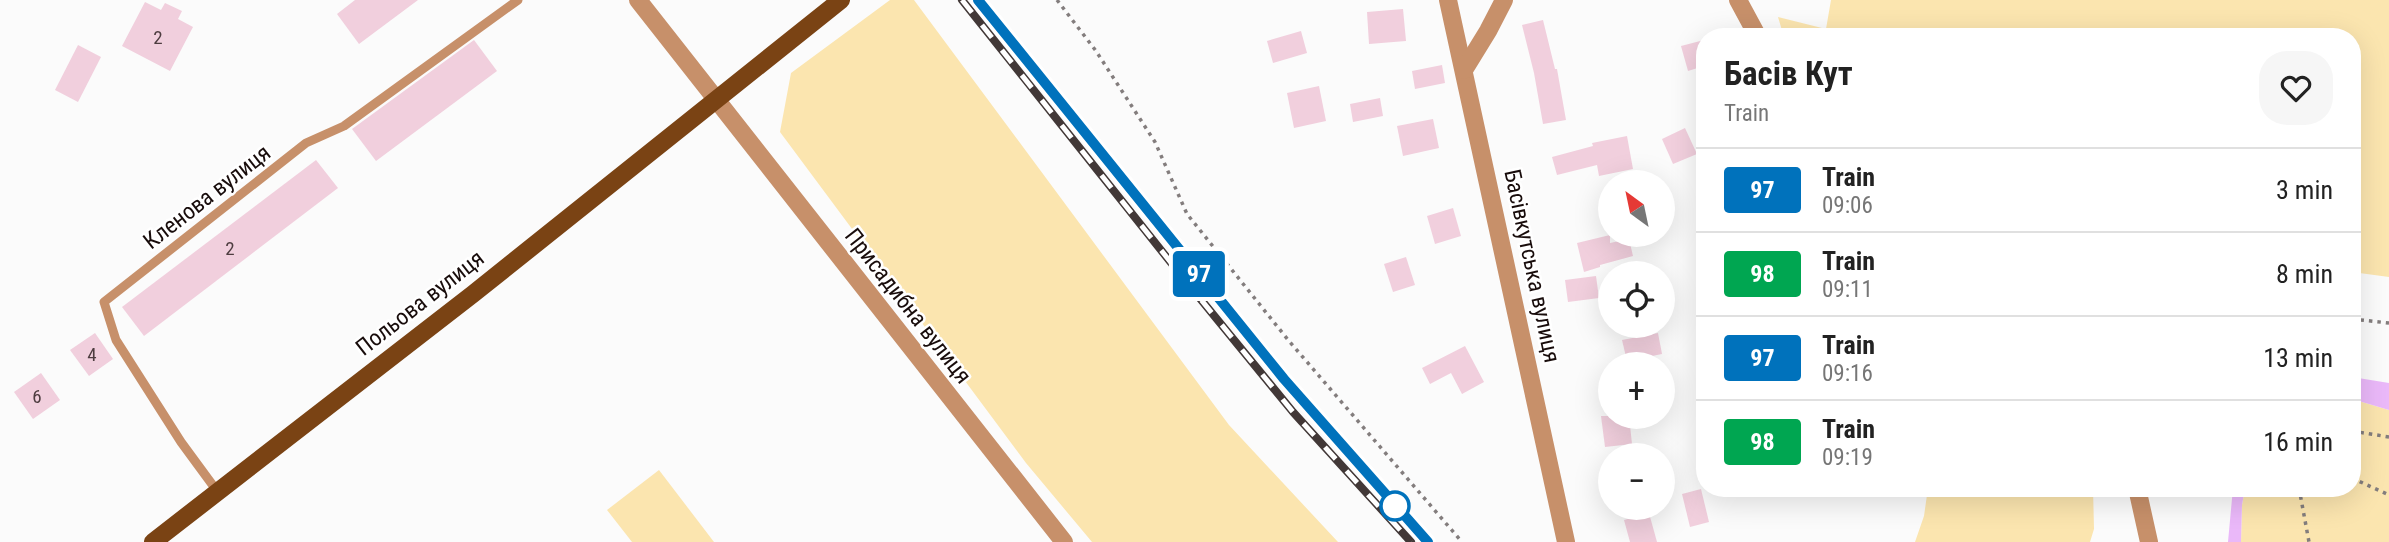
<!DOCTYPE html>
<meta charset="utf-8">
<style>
body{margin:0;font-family:"Roboto Condensed",sans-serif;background:#f6f6f6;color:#222;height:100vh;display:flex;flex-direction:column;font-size:26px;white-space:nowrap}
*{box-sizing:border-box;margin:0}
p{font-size:23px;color:#767676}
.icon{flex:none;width:38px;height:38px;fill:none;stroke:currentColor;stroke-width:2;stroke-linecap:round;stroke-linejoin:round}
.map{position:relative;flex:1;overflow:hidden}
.panel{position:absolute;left:1696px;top:28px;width:665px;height:469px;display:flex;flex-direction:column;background:#fff;border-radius:28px;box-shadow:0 7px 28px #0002}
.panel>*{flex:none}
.badge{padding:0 14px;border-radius:5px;font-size:24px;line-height:46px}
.needle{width:46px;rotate:327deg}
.buttons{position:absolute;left:1598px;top:170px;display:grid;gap:14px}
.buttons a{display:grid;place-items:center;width:77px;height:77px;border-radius:50%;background:#fff;box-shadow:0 7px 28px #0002;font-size:35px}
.map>.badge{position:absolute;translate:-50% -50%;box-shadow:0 0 0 4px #fff}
.round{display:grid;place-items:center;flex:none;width:74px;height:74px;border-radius:28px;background:#f6f6f6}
.summary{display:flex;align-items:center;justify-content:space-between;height:119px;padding:0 28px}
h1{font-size:33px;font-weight:700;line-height:52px}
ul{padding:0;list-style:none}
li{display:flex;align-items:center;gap:21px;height:84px;padding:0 28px;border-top:2px solid #e0e0e0}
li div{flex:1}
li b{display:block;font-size:26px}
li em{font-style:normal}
li .badge{min-width:77px;font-weight:700;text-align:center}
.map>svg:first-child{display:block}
.green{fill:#fbe5af}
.water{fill:#eab8f9}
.building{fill:#f1cfdd}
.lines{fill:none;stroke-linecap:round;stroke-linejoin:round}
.path{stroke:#837d7d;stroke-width:3.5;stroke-dasharray:3.5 5;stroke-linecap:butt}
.lane{stroke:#c7906a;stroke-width:9}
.street{stroke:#c7906a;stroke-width:18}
.primary{stroke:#7a4314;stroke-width:18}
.rail-casing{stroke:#423837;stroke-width:8}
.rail{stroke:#fff;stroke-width:5;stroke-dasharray:16;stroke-linecap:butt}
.line-casing{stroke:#fff;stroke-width:16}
.line{stroke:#0072bc;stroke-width:10}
.stop-dot{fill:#fff;stroke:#0072bc;stroke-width:3.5}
.labels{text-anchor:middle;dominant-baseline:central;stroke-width:5;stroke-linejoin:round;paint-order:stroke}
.number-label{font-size:19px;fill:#4e3d40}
.street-label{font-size:23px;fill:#180c0b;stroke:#fff}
</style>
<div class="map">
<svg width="2389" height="542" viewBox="0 0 2389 542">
<rect width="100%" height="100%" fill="#fbfbfb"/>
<g class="green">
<polygon points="890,0 914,0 1229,425 1338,542 1092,542 1026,463 780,132 791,73"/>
<polygon points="1831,0 2389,0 2389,277 2352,272 2352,37 1784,37 1778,17 1826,29"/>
<polygon points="2352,399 2389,410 2389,542 2241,542 2242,505 2245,488 2352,488"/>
<polygon points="659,470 714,542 632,542 607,510"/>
<polygon points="1928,488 2093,488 2094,529 2090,542 1915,542 1924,516"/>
</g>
<g class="water">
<polygon points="2352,377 2389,383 2389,410 2352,399"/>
<polygon points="2233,488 2245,488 2242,505 2241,542 2228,542"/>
</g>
<g class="building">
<polygon points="355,0 418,0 359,44 337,14"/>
<polygon points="145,2 161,10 165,3 182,11 178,19 193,27 170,71 122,46"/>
<polygon points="1403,9 1406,41 1369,44 1367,12"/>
<polygon points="1543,20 1555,69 1557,69 1566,120 1543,124 1534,73 1522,25"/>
<polygon points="1301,31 1307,53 1273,63 1267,41"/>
<polygon points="474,40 497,71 376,161 352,129"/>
<polygon points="1704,40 1704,66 1688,71 1681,46"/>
<polygon points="78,45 101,57 78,102 55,90"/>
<polygon points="1442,65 1445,83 1415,89 1412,71"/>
<polygon points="1319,86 1326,121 1294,128 1287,93"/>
<polygon points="1380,98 1383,116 1353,122 1350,104"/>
<polygon points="1433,119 1439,148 1403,156 1397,126"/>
<polygon points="1685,128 1697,154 1673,164 1662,139"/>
<polygon points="1627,136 1633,169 1599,176 1597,165 1557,175 1552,157 1593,146 1592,143"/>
<polygon points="316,160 338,188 144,336 122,307"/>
<polygon points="1453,208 1461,236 1435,244 1427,216"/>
<polygon points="1610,235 1610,243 1629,239 1633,256 1600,265 1600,267 1584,272 1577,243"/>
<polygon points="1406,257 1415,285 1393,292 1384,264"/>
<polygon points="1596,276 1599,298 1568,302 1565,280"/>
<polygon points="95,333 113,359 89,376 70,350"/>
<polygon points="1658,333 1662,354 1627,361 1622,340"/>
<polygon points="1465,346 1484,382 1462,394 1451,373 1430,384 1422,368"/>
<polygon points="41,373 60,400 33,419 14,392"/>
<polygon points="1601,416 1629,416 1632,444 1605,447"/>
<polygon points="1701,489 1709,522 1690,527 1682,494"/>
<polygon points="1649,513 1657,542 1630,542 1624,520"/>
</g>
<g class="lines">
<g class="path">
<polyline points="1057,0 1096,51 1155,142 1187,214 1289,341 1462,542"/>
<polyline points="2352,319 2389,323"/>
<polyline points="2352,431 2389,437"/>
<polyline points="2352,478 2389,495"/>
<polyline points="2299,488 2309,542"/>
</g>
<polyline class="lane" points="217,491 181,442 116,340 104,302 306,143 344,126 518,0"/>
<g class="street">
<polyline points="638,0 1064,542"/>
<polyline points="1448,0 1566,542"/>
<polyline points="1738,0 1758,37"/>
<polyline points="1464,70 1488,31 1504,0"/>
<polyline points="2137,488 2149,542"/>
</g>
<polyline class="primary" points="153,542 473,294 841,0"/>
<defs>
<g id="rail">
<polyline points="962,0 1180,274 1293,412 1411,542"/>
<polyline points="978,0 1284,378 1428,542"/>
</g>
</defs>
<use href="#rail" class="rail-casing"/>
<use href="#rail" class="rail"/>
</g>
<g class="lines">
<defs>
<polyline id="line" points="978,0 1284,379 1428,542"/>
</defs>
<use href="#line" class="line-casing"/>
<use href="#line" class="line"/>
</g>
<circle class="stop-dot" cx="1395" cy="506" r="14"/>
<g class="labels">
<g class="number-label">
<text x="158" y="37">2</text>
<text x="230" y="248">2</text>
<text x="92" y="354">4</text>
<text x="37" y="396">6</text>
</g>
<g class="street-label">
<text transform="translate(207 197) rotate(-38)">Кленова вулиця</text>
<text transform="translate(1532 266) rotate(78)">Басівкутська вулиця</text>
<text transform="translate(420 303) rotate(-38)">Польова вулиця</text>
<text transform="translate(908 306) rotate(52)">Присадибна вулиця</text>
</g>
</g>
</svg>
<div class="buttons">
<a><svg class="needle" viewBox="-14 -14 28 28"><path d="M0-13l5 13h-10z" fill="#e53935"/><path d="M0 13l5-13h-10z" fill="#767676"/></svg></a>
<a><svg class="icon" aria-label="locate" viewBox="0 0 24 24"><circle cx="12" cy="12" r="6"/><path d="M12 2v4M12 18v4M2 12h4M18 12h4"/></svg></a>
<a>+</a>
<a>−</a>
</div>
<b class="badge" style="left:1199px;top:274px;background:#0072bc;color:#fff">97</b>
<section class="panel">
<div class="summary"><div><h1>Басів Кут</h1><p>Train</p></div><a class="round"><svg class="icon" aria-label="heart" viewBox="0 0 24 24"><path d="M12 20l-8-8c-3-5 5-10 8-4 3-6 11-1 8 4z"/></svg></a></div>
<ul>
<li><span class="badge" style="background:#0072bc;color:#fff">97</span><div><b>Train</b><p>09:06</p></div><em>3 min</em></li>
<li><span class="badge" style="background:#00a651;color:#fff">98</span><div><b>Train</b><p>09:11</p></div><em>8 min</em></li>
<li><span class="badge" style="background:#0072bc;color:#fff">97</span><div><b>Train</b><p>09:16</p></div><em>13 min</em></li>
<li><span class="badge" style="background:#00a651;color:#fff">98</span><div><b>Train</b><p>09:19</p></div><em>16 min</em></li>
</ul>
</section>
</div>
